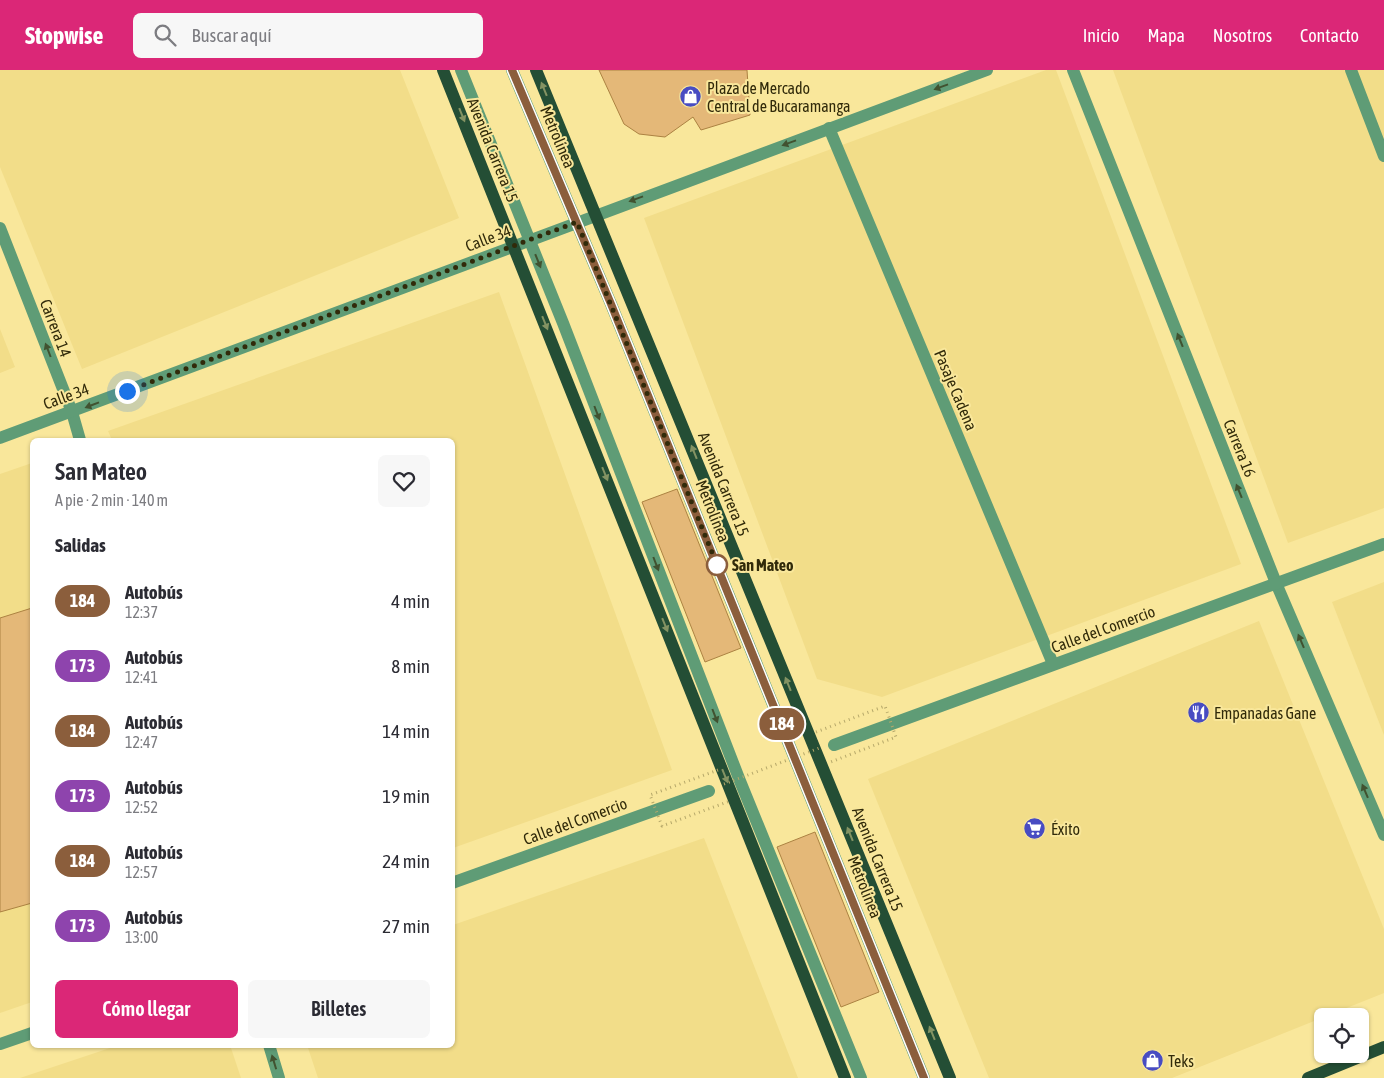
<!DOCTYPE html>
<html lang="es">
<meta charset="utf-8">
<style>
body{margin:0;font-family:"Asap Condensed",sans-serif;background:#f7f7f7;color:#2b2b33;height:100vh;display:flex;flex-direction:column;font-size:19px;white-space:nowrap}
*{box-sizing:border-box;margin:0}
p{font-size:16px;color:#7c7c81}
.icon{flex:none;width:28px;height:28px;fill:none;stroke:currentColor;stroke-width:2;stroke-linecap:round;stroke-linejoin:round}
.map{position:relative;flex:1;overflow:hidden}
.sheet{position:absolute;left:30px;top:368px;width:425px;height:610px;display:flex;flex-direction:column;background:#fff;border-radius:8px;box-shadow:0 1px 4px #0004}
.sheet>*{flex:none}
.badge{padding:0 10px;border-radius:16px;font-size:18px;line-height:32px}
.controls{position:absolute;left:1314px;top:938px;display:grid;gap:10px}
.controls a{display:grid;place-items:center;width:55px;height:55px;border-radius:8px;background:#fff;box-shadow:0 1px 4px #0004;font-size:25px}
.you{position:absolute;width:25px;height:25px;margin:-12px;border:4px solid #fff;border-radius:50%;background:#1a73e8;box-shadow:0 0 0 8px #1a73e833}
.map>.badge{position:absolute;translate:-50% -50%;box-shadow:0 0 0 2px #fff}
h2{padding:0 25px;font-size:19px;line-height:45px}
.round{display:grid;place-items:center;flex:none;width:52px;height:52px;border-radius:8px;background:#f7f7f7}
.headline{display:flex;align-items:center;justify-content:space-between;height:85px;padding:0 25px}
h1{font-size:24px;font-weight:600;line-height:38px}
.action{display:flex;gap:10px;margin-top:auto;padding:10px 25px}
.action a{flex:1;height:58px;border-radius:8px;background:#db2777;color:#fff;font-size:20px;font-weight:600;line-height:58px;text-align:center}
.action a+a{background:#f7f7f7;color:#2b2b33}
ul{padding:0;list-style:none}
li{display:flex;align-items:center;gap:15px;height:65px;padding:0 25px}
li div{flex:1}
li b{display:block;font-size:19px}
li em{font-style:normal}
li .badge{min-width:55px;font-weight:700;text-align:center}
header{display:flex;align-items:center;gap:30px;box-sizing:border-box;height:70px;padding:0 25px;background:#db2777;color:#fff}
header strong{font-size:24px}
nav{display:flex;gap:28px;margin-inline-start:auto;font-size:18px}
.search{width:350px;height:45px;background:#f7f7f7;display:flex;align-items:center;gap:12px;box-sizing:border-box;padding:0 18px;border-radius:8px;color:#7c7c81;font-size:19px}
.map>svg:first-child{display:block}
.built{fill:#f2dd89}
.building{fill:#e4b878;stroke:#ac8242}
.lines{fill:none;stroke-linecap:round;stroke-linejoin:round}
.minor{stroke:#5f9c76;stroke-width:12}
.major{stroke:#244e35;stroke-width:12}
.path-bridge{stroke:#b6a86a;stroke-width:3;stroke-dasharray:1 4;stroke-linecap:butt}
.oneway{fill:#415230}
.oneway2{fill:#849363}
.line-casing{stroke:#fff;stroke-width:11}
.line{stroke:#8b5e3c;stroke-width:8}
.walk{stroke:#312a0a;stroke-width:5;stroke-dasharray:0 9}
.stop-dot{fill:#fff;stroke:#8b5e3c;stroke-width:2.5}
.labels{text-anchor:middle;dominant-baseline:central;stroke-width:4;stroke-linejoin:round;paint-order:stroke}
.poi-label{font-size:16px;fill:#312a0a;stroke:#f9e79b;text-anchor:start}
.street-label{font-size:16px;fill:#312a0a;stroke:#f9e79b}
.stop-label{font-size:16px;font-weight:bold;fill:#312a0a;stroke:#f9e79b;text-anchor:start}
</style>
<header>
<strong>Stopwise</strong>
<div class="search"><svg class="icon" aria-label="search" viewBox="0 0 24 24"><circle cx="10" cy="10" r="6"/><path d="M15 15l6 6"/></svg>Buscar aquí</div>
<nav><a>Inicio</a><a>Mapa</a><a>Nosotros</a><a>Contacto</a></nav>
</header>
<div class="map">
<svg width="1384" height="1008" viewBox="0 0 1384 1008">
<rect width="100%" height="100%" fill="#f9e79b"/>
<g class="built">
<polygon points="0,0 400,0 459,148 82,299 0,97"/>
<polygon points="1046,0 1056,0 1241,494 882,627 817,609 644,148"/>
<polygon points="1113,0 1384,0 1384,438 1288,473"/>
<polygon points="499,222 672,700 453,778 452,370 112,370 108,361"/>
<polygon points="0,259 15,297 0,303"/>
<polygon points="32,393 32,932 0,943 0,404"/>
<polygon points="1384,512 1384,665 1332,532"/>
<polygon points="1259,551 1384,859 1384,923 1172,1008 989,1008 868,709"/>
<polygon points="704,768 798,1008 318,1008 307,975 452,975 453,855"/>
<polygon points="119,975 230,975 241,1008 20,1008"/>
</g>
<g class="building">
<polygon points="599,0 747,0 750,45 701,60 693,47 665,67 639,64 624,54"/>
<polygon points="677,419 741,578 705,592 642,432"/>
<polygon points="32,538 32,833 0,842 0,548"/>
<polygon points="815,762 879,922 841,937 777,777"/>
</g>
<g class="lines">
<g class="minor">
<polyline points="461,0 563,253 740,711 861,1008"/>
<polyline points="512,0 611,234 924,1008"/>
<polyline points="1073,0 1276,513 1384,765"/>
<polyline points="1351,0 1384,86"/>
<polyline points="829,58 1053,594"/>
<polyline points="0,158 72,342 80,370"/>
<polyline points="0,368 987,0"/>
<polyline points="834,675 1384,474"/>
<polyline points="452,813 709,721"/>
<polyline points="0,974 32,963"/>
<polyline points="269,975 279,1008"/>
</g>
<g class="major">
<polyline points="443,0 845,1008"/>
<polyline points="536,0 950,1008"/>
<polyline points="1308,1008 1384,977"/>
</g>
<g class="path-bridge">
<polyline points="816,662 885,636 896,667 828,693"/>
<polyline points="718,700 650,725 662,756 730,731"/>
<polyline points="724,714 822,677"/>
</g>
</g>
<defs><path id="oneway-solid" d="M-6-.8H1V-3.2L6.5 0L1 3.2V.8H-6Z" transform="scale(1.25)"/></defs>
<g class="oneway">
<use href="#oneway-solid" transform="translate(941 17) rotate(160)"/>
<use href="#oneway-solid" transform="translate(789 73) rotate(160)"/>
<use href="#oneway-solid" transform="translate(636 129) rotate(160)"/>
<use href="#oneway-solid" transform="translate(538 191) rotate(68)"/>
<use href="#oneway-solid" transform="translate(1180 270) rotate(-112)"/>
<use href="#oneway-solid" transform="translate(48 280) rotate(-111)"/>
<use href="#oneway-solid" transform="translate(92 335) rotate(159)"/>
<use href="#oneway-solid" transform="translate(597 343) rotate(69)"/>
<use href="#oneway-solid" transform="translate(1239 421) rotate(-112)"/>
<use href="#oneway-solid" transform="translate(656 494) rotate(69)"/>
<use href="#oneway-solid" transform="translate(1301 571) rotate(-113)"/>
<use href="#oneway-solid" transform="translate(715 646) rotate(69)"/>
<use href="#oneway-solid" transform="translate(1365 721) rotate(-113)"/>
<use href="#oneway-solid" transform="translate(274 992) rotate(-107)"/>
</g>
<g class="oneway2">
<use href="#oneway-solid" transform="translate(544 19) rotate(-112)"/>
<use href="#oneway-solid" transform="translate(462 45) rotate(68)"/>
<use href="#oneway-solid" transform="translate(545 253) rotate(68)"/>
<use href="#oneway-solid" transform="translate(694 382) rotate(-112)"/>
<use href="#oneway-solid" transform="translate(605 404) rotate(68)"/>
<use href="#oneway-solid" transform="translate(665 555) rotate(68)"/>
<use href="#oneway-solid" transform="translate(788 614) rotate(-112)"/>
<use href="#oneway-solid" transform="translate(725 706) rotate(68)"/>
<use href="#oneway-solid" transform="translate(850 764) rotate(-112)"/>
<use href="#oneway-solid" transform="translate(932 963) rotate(-112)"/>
</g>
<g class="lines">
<defs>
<polyline id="line" points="512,0 611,234 924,1008"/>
</defs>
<use href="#line" class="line-casing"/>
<use href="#line" class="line"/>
<polyline class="walk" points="127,321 577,152 720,502 717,495"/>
</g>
<defs>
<symbol id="shop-disc" viewBox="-11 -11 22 22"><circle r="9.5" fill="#484cc2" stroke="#f9e79b"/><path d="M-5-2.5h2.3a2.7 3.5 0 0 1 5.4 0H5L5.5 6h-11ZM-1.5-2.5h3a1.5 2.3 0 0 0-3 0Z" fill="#fff"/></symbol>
<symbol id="restaurant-disc" viewBox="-11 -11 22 22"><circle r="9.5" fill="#484cc2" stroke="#f9e79b"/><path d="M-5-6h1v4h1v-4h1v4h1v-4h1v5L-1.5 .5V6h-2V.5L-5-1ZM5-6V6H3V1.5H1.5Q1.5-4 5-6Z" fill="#fff"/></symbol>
<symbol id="supermarket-disc" viewBox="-11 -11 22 22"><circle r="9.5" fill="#484cc2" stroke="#f9e79b"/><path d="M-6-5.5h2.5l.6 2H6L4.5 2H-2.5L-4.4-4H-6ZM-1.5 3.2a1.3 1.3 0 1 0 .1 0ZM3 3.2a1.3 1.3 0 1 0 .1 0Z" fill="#fff"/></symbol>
</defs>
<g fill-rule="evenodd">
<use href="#shop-disc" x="678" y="14" width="25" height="25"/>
<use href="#restaurant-disc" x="1186" y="630" width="25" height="25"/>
<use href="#supermarket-disc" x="1022" y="746" width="25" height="25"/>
<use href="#shop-disc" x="1140" y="978" width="25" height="25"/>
</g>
<circle class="stop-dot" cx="717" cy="495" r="10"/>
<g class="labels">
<g class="poi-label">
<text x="707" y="18">Plaza de Mercado<tspan x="707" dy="18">Central de Bucaramanga</tspan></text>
<text x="1214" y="643">Empanadas Gane</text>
<text x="1051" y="759">Éxito</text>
<text x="1168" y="991">Teks</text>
</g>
<g class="street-label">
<text transform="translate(558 67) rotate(67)">Metrolínea</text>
<text transform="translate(493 80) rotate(68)">Avenida Carrera 15</text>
<text transform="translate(488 168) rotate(-21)">Calle 34</text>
<text transform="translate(56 258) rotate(69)">Carrera 14</text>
<text transform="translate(956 320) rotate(67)">Pasaje Cadena</text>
<text transform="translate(66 326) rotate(-20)">Calle 34</text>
<text transform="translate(1240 378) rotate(68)">Carrera 16</text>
<text transform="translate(724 414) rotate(68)">Avenida Carrera 15</text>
<text transform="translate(713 441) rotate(68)">Metrolínea</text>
<text transform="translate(1103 559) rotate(-20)">Calle del Comercio</text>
<text transform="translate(575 751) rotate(-20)">Calle del Comercio</text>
<text transform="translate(878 789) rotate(68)">Avenida Carrera 15</text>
<text transform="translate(865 817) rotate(68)">Metrolínea</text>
</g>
<g class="stop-label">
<text x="732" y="495">San Mateo</text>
</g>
</g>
</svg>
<div class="controls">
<a><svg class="icon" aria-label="locate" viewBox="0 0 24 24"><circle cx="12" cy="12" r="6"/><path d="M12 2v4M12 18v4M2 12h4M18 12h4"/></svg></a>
</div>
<div class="you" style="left:127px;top:321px"></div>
<b class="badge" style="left:782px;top:654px;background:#8b5e3c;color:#fff">184</b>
<section class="sheet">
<div class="headline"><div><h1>San Mateo</h1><p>A pie · 2 min · 140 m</p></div><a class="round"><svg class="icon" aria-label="heart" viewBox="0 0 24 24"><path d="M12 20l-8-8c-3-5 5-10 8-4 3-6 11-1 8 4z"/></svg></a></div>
<h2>Salidas</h2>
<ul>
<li><span class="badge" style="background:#8b5e3c;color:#fff">184</span><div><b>Autobús</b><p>12:37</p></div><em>4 min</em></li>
<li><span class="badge" style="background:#8e44ad;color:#fff">173</span><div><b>Autobús</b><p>12:41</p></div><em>8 min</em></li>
<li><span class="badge" style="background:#8b5e3c;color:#fff">184</span><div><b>Autobús</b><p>12:47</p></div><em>14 min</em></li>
<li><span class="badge" style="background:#8e44ad;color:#fff">173</span><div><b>Autobús</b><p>12:52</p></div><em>19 min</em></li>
<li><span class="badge" style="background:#8b5e3c;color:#fff">184</span><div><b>Autobús</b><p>12:57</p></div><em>24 min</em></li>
<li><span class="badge" style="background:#8e44ad;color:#fff">173</span><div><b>Autobús</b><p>13:00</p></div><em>27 min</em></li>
</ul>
<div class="action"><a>Cómo llegar</a><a>Billetes</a></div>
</section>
</div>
